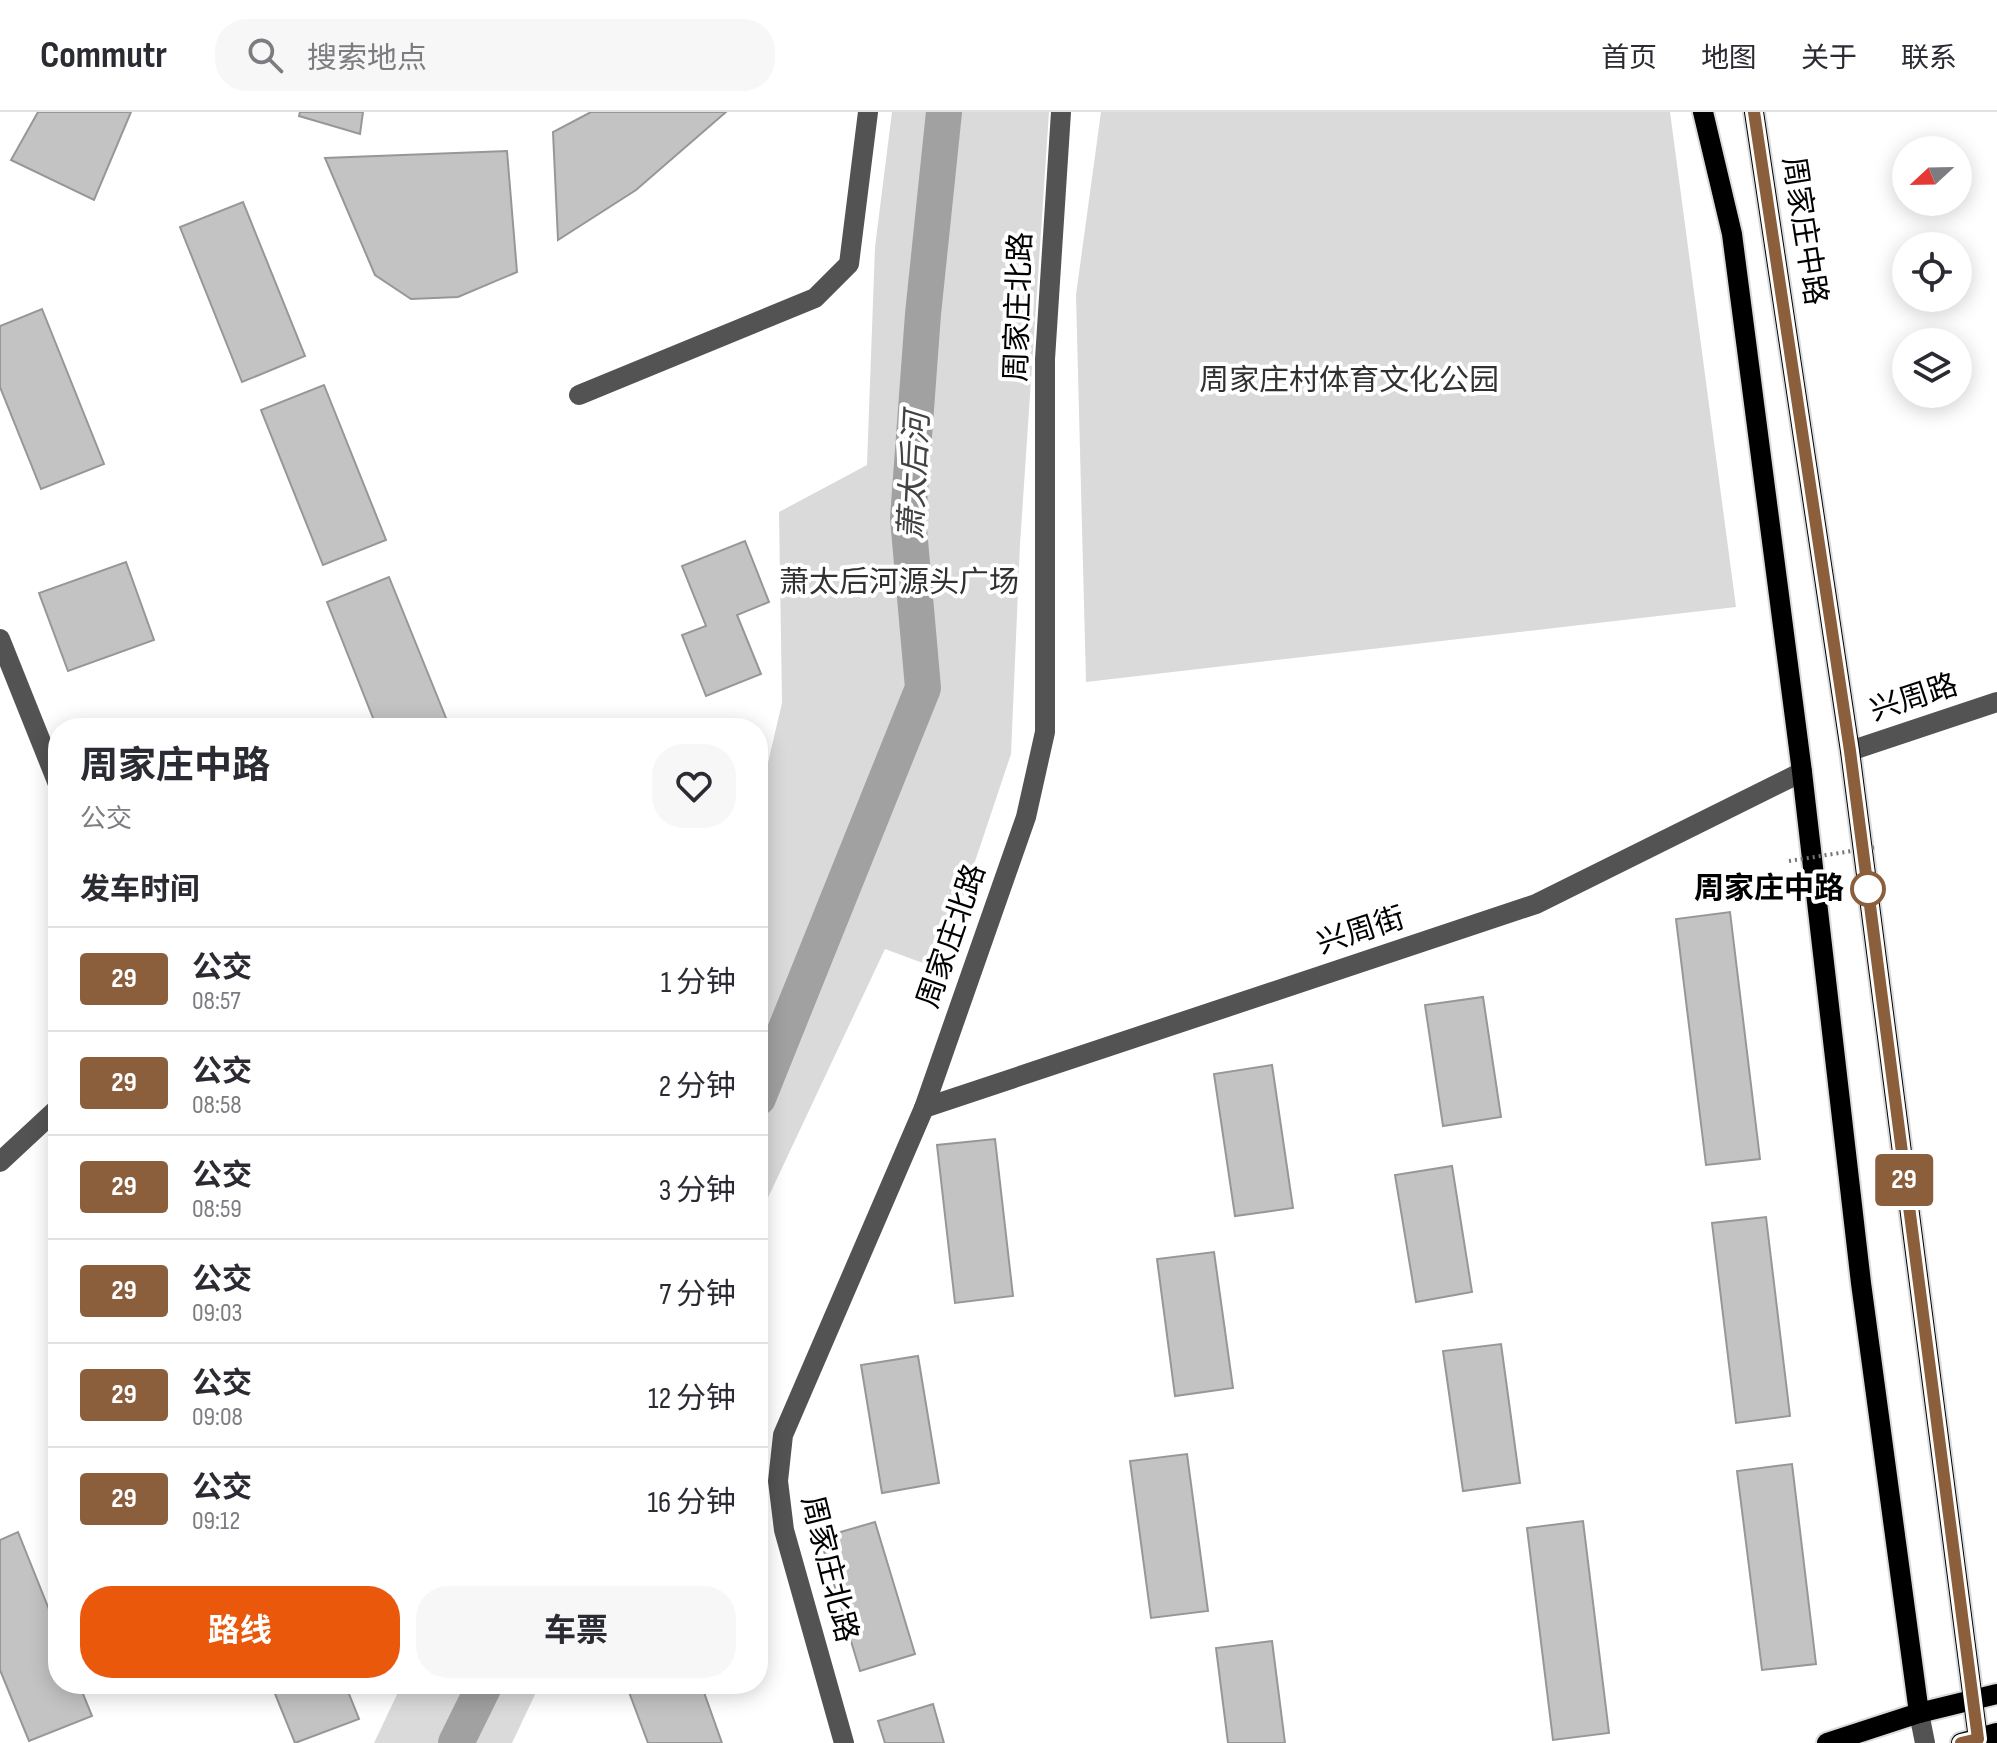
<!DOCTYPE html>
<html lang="zh">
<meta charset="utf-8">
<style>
body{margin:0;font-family:"Sofia Sans Condensed","Noto Sans SC",sans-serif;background:#f7f7f7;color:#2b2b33;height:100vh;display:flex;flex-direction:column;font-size:30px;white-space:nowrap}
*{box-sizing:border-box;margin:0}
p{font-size:26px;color:#7c7c81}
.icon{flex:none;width:44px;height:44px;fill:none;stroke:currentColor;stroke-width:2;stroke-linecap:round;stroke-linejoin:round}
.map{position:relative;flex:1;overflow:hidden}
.details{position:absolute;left:48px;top:606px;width:720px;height:976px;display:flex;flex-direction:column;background:#fff;border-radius:32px;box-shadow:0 4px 20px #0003}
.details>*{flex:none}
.badge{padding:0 16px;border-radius:6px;font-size:28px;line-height:52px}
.needle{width:52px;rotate:248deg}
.fabs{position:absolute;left:1892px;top:24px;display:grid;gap:16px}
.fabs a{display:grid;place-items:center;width:80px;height:80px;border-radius:50%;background:#fff;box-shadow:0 4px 20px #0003;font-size:40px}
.map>.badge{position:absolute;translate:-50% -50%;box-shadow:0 0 0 4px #fff}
h2{padding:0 32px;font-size:30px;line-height:72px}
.round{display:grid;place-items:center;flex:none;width:84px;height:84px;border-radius:32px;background:#f7f7f7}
.overview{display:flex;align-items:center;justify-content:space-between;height:136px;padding:0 32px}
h1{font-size:38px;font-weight:700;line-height:60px}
.primary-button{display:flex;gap:16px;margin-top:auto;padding:16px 32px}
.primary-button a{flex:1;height:92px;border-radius:32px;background:#ea580c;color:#fff;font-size:32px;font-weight:700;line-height:92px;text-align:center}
.primary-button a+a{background:#f7f7f7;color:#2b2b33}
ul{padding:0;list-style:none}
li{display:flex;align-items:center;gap:24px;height:104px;padding:0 32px;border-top:2px solid #e1e1e2}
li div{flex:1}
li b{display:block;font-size:30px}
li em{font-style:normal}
li .badge{min-width:88px;font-weight:700;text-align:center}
header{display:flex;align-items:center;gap:48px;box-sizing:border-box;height:112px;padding:0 40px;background:#fff;border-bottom:2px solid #e1e1e2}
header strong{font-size:38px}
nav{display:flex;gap:44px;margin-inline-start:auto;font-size:28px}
.search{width:560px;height:72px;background:#f7f7f7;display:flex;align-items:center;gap:20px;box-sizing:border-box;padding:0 28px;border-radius:32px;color:#7c7c81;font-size:30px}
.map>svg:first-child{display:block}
.green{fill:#dadada}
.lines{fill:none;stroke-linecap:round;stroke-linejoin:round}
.river{stroke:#a1a1a1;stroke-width:36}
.building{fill:#c3c3c3;stroke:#979797;stroke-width:2}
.major-casing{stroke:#dbdbdb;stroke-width:24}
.minor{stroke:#535353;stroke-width:20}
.major{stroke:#000;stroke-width:20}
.path-bridge{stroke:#757575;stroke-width:4;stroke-dasharray:2 4;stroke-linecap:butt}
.line-casing{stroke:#fff;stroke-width:18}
.line{stroke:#8b5e3c;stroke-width:12}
.stop-dot{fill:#fff;stroke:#8b5e3c;stroke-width:4}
.labels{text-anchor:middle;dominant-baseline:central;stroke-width:8;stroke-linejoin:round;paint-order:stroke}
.street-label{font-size:30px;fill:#000;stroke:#fff}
.park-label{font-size:30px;fill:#313131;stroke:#fff}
.stop-label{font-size:30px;font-weight:bold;fill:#000;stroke:#fff;text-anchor:end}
.water-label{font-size:32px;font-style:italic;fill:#424242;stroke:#fff}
</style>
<header>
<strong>Commutr</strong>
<div class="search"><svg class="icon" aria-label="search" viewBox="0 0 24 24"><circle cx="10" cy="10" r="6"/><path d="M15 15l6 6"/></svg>搜索地点</div>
<nav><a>首页</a><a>地图</a><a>关于</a><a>联系</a></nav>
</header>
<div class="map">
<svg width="1997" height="1631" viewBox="0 0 1997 1631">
<rect width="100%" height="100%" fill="#fff"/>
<g class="green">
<polygon points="892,0 1049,0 1020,432 1011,642 939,857 885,837 758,1107 758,693 782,591 779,400 867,353 875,135"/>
<polygon points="1101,0 1670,0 1736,495 1086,570 1076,183"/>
<polygon points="402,1572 540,1572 512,1631 374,1631"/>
</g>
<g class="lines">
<g class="river">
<polyline points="758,986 923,576 908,406 923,202 944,0"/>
<polyline points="456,1631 485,1572"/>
</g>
</g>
<g class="building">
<polygon points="38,0 131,0 94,88 11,48"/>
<polygon points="300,0 363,0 360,22 299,4"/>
<polygon points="591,0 726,0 636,78 558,128 553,20"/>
<polygon points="507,39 517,160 458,185 411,187 375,163 325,46"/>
<polygon points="243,90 305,244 242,270 180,115"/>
<polygon points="42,197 104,352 41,377 0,275 0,214"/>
<polygon points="324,273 386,428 323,453 261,298"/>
<polygon points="745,429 769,490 737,503 761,562 706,584 682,523 706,514 682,454"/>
<polygon points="126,450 154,528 68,559 39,481"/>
<polygon points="389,465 450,616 377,616 327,490"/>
<polygon points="1730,800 1760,1047 1706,1053 1676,807"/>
<polygon points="1483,885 1501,1005 1443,1014 1425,893"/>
<polygon points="1272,953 1293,1096 1235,1104 1214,962"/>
<polygon points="995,1027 1013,1184 955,1191 937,1033"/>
<polygon points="1452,1054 1472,1180 1416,1190 1395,1063"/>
<polygon points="1766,1105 1790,1304 1736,1311 1712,1111"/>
<polygon points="1214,1140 1233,1276 1175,1284 1157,1147"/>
<polygon points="1501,1232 1520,1371 1463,1379 1443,1239"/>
<polygon points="918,1244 939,1371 882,1381 861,1253"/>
<polygon points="1187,1342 1208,1499 1151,1506 1130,1349"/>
<polygon points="1792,1352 1816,1552 1762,1558 1737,1359"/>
<polygon points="1583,1409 1609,1621 1553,1628 1527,1416"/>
<polygon points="875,1410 915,1542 860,1559 820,1426"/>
<polygon points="18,1420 58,1520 58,1572 79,1572 92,1604 29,1629 0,1558 0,1428"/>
<polygon points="1272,1529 1285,1631 1228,1631 1216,1536"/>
<polygon points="271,1572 345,1572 359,1607 295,1631"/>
<polygon points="626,1572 701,1572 722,1631 648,1631"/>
<polygon points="933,1592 944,1631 885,1631 878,1609"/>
</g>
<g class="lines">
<defs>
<g id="major">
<polyline points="1703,0 1732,122 1802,660 1861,1171 1919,1601"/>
<polyline points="1754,0 1850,639 1978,1627"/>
<polyline points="1827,1631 1919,1601 1997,1582"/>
<polyline points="1961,1631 1997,1621"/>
</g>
</defs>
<use href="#major" class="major-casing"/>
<g class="minor">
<polyline points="579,283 815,186 849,152 868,0"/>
<polyline points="0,527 58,672"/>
<polyline points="1850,639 1997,590"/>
<polyline points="924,996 1536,792 1802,660"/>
<polyline points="0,1050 58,996"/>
<polyline points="1919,1601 1925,1631"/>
<polyline points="844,1631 784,1418 778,1369 783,1323 924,996 1026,705 1045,620 1045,247 1061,0"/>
</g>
<use href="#major" class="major"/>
<polyline class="path-bridge" points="1789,749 1877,735"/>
</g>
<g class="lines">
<defs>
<polyline id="line" points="1754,0 1850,639 1978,1627 1961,1631"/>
</defs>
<use href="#line" class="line-casing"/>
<use href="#line" class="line"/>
</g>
<circle class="stop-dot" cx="1868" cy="777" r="16"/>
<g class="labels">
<g class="street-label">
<text transform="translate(1804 119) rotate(81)">周家庄中路</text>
<text transform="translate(1019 195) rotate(-88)">周家庄北路</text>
<text transform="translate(1914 586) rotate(-18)">兴周路</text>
<text transform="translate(1361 819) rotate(-18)">兴周街</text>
<text transform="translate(952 824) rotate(-71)">周家庄北路</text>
<text transform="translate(829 1457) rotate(76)">周家庄北路</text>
</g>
<g class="park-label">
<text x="1349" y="269">周家庄村体育文化公园</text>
<text x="899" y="471">萧太后河源头广场</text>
</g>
<g class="stop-label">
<text x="1844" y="777">周家庄中路</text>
</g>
<g class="water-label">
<text transform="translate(915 364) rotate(-87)">萧太后河</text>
</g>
</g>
</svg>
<div class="fabs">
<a><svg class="needle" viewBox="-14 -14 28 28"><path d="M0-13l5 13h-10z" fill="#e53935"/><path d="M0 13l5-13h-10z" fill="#7c7c81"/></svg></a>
<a><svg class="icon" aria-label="locate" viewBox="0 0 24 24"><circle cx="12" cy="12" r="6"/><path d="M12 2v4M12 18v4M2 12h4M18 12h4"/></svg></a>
<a><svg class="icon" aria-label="layers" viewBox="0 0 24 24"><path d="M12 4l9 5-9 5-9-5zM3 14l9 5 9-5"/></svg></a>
</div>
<b class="badge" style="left:1904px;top:1068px;background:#8b5e3c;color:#fff">29</b>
<section class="details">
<div class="overview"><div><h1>周家庄中路</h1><p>公交</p></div><a class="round"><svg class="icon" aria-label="heart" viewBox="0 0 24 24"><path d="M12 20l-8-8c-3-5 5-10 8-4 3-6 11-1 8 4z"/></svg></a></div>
<h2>发车时间</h2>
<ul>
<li><span class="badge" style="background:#8b5e3c;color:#fff">29</span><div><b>公交</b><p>08:57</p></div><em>1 分钟</em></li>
<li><span class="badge" style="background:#8b5e3c;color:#fff">29</span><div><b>公交</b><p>08:58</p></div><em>2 分钟</em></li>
<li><span class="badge" style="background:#8b5e3c;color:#fff">29</span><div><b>公交</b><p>08:59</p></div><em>3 分钟</em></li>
<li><span class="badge" style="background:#8b5e3c;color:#fff">29</span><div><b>公交</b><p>09:03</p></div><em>7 分钟</em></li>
<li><span class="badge" style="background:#8b5e3c;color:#fff">29</span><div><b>公交</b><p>09:08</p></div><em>12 分钟</em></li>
<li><span class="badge" style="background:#8b5e3c;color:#fff">29</span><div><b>公交</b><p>09:12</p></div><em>16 分钟</em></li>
</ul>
<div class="primary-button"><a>路线</a><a>车票</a></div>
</section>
</div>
